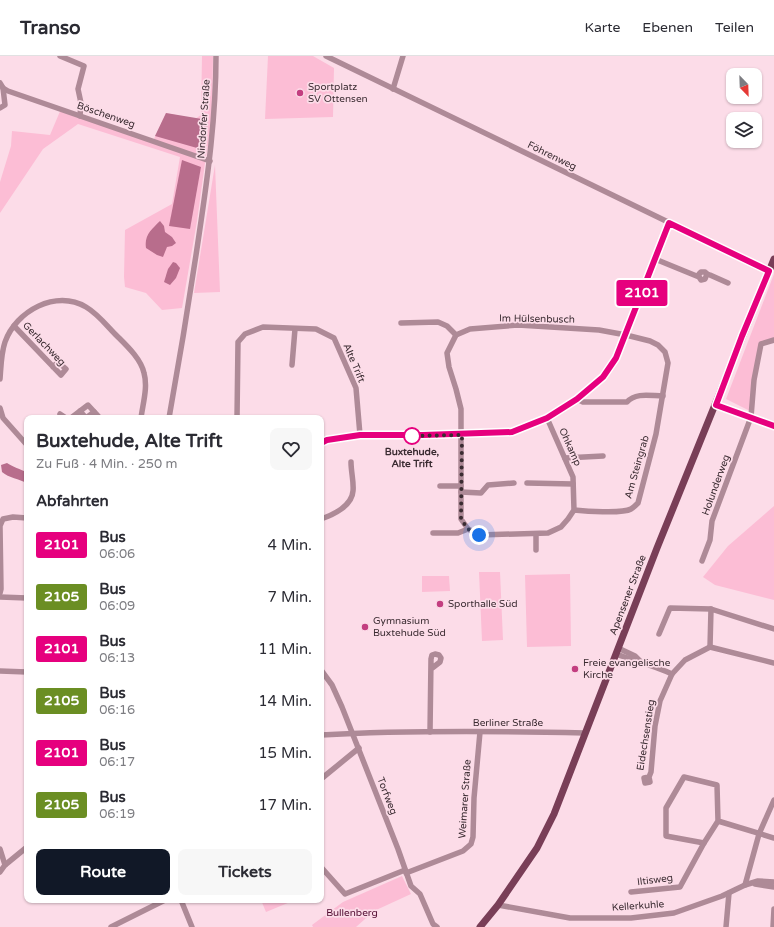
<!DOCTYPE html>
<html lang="de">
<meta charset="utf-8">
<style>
body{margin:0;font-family:"Varela Round",sans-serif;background:#f7f7f7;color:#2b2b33;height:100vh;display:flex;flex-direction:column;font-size:15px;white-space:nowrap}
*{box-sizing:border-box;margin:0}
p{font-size:13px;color:#7c7c81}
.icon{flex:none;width:22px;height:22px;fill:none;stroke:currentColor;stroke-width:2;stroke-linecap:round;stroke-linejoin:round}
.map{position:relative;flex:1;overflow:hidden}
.details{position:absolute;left:24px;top:359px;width:300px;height:488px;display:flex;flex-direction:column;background:#fff;border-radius:8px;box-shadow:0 1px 3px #0004}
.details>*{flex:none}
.badge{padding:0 8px;border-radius:3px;font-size:14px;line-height:26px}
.needle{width:26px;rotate:157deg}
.tools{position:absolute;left:726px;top:12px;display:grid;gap:8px}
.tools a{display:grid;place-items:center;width:36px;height:36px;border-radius:8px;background:#fff;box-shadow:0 1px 3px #0004;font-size:20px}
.you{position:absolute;width:20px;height:20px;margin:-10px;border:3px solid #fff;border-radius:50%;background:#1a73e8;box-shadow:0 0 0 6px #1a73e833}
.map>.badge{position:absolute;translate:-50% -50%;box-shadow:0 0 0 2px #fff}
h2{padding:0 12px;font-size:15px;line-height:36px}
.round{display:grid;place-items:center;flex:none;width:42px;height:42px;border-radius:8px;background:#f7f7f7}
.head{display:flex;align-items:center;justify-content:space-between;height:68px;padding:0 12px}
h1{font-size:19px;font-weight:700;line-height:30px}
.button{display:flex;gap:8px;margin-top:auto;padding:8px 12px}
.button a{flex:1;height:46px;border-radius:8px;background:#111827;color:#fff;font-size:16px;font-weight:700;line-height:46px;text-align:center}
.button a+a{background:#f7f7f7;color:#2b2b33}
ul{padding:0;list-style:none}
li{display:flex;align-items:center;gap:12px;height:52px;padding:0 12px}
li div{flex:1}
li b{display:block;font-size:15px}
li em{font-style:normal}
li .badge{min-width:44px;font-weight:700;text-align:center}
header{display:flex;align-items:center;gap:24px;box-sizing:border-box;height:56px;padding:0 20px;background:#fff;border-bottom:1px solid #e1e1e2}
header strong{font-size:19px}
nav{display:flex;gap:22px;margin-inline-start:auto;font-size:14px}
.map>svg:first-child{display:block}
.green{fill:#fcbdd5}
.water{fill:#b86d8c}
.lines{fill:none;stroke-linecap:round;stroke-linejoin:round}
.minor{stroke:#ae8a97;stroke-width:5.5}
.major{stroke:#793e57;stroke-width:7}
.line-casing{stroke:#fff;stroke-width:9}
.line{stroke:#e6007e;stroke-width:6}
.walk{stroke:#3b2c32;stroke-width:4;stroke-dasharray:0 7.2}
.poi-dot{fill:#c33e80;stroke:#fcdce8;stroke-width:1.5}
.stop-dot{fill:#fff;stroke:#e6007e;stroke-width:2}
.labels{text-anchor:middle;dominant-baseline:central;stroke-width:3.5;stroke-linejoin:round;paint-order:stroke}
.poi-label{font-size:10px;fill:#3b2c32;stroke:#fcdce8;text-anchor:start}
.street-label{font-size:10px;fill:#3b2c32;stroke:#fcdce8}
.stop-label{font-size:10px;font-weight:bold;fill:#3b2c32;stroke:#fcdce8}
.park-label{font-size:10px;fill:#4f082e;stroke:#fcdce8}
</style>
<header>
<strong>Transo</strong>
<nav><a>Karte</a><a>Ebenen</a><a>Teilen</a></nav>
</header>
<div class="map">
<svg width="774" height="871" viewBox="0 0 774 871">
<rect width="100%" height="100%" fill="#fcdce8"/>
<g class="green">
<polygon points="202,0 213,0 212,66 205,107 197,165 182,252 162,254 146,237 125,231 124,221 125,174 172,148 180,101 78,68 43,93 0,157 0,126 11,90 12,75 50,79 61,53 153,85 166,57 195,63 201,59"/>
<polygon points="268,0 313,0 334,12 333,61 265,63"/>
<polygon points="215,109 220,236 194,237"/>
<polygon points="774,218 774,284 761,288 752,356 726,343"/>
<polygon points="774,450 774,544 715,529 703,521 728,490"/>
<polygon points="479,516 500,516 503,584 482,585"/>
<polygon points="570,518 571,590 527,591 525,519"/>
<polygon points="422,520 449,520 450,535 422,536"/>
<polygon points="402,820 411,838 374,855 356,871 313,871 312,869 343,846"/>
<polygon points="261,844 295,844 266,856"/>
</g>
<g class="water">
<polygon points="166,57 208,64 204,94 155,80"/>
<polygon points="182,104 201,111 190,173 169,170"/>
<path d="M 160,165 L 164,170 L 165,176 L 172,181 L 176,187 L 172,190 L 167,191 L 163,201 L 157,199 L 146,192 C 144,179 152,173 160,165 Z"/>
<polygon points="173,206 176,207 180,212 176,222 170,229 164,226 168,213"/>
<path d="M 7,407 C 12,410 21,414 27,416 L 27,427 C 19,423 9,422 2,416 L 1,409 Z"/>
</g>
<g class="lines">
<g class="minor">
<polyline points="60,0 84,10 78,33 81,47 80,60"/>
<polyline points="326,0 769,215"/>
<polyline points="0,27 3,32 8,35 210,105"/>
<polyline points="393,33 403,0"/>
<polyline points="0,52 5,49 3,32"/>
<polyline points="655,203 699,221 701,224 705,223 707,218 705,216 701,216 699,218 699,221"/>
<polyline points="707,218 710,219 728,227"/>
<polyline points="401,267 438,266 447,270 456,279"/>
<polyline points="14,270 16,272 61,319 66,313 58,306 53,311"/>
<polyline points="292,309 295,273"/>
<path d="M 0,323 C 1,311 1,298 5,286 C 16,255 56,233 86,251 C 98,258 107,270 117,280 C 127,290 141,303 144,317 C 148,331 143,347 141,362"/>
<path d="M 577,343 L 583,346 L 627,346 C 636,336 651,340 663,340"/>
<polyline points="716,349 774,370"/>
<polyline points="0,352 3,362 27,389"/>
<polyline points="80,355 86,362 94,356"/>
<polyline points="60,358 66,362"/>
<polyline points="71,362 88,349 100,362"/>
<path d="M 169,362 C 180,301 190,240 199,179 C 208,119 216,60 216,0"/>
<polyline points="237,362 238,286 245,278 263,271 316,273 334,282 356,332 360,379"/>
<path d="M 547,362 L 573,421 L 574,454 L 568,463 L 561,471 L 548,477 L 479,479 L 468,473 L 461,463 L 461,353 L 456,333 L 449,311 L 447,297 L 456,279 L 470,273 L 518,269 L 599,274 L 626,279 L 650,285 L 658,289 L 665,296 L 668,307 L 656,378 L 638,447 C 636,449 633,452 631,453 C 622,458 584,455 574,454"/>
<polyline points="321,387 327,383 360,379 410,380 512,376 547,362 577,343 603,321 616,302 669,167"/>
<polyline points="565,402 603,400"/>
<polyline points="527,427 573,428"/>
<polyline points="440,430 461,430"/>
<polyline points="461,436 481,437 488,429 514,427"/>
<path d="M 321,463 C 333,459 352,450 353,435 C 354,426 351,416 351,406"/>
<polyline points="433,477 458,477 468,473"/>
<polyline points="536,494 536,478"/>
<polyline points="702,505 710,484 712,465 751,361 754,324 761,288 774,284"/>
<polyline points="0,537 1,533 0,470 3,463 13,461 27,462"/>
<polyline points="0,541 27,542"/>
<polyline points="659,578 670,552 711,553"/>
<polyline points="710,591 711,553 774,573"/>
<polyline points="618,592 635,600 640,605"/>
<path d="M 616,598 C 635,605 653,609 672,618 L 685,604 L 710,591 L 774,607"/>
<polyline points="321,614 332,629 342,651 398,793 411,830 420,838 433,868 437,871"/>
<polyline points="0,615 27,616"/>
<polyline points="430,676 431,603 432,599 435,598 439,599 441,602 440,606 431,613"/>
<path d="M 321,679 C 409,674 498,675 585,677"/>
<polyline points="649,721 650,726 645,727 644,722 649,721 651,716 655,670 660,645 672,618"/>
<polyline points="321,723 359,692"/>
<polyline points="718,765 717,729 684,721 666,752 666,780 704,787 718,765 774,782"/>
<polyline points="0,793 5,809"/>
<polyline points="321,811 345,838 405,814"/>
<polyline points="0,816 5,809 27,791"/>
<polyline points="406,817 463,795 471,788 473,781 474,742 480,676"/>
<polyline points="755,828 774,831"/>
<polyline points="745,829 759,778 774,744"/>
<polyline points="631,836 680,831 704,787"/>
<polyline points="181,844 192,871"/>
<polyline points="498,849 570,862 631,862 674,857 722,840 745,829 758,825 774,826"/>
<polyline points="111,871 165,844"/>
<polyline points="726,871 729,837"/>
<polyline points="773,871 774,853"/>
</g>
<polyline class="major" points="480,871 498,849 537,792 554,758 657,492 774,203"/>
</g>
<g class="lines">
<defs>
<polyline id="line" points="321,387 327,384 360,379 423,379 512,376 547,362 577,343 603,321 616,302 669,167 769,215 742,280 716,349 774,370"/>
</defs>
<use href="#line" class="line-casing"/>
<use href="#line" class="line"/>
<polyline class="walk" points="412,380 410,380 462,379 461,463 468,473 479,479"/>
</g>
<g class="poi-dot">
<circle cx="300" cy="37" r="4"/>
<circle cx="440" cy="548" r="4"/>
<circle cx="365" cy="571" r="4"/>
<circle cx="575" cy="613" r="4"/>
</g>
<circle class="stop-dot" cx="412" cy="380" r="8"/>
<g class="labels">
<g class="poi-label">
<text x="308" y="31">Sportplatz<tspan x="308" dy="12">SV Ottensen</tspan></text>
<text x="448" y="548">Sporthalle Süd</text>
<text x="373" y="565">Gymnasium<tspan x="373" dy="12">Buxtehude Süd</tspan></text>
<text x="583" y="607">Freie evangelische<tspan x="583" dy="12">Kirche</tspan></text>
</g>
<g class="street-label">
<text transform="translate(106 59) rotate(19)">Böschenweg</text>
<text transform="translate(204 63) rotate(-86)">Nindorfer Straße</text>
<text transform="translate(552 100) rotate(26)">Föhrenweg</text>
<text transform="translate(537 263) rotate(1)">Im Hülsenbusch</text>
<text transform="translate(44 288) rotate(46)">Gerlachweg</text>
<text transform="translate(354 307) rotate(67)">Alte Trift</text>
<text transform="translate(570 391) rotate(66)">Ohkamp</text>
<text transform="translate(637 411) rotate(-74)">Am Steingrab</text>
<text transform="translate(716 429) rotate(-70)">Holunderweg</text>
<text transform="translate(628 539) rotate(-69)">Apensener Straße</text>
<text x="508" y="667">Berliner Straße</text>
<text transform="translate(646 679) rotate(-81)">Eidechsenstieg</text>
<text transform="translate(387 740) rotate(69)">Torfweg</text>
<text transform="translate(465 743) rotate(-86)">Weimarer Straße</text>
<text transform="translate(655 824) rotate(-7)">Iltisweg</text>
<text transform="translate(638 850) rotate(-4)">Kellerkuhle</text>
</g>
<g class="stop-label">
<text x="412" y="396">Buxtehude,<tspan x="412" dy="12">Alte Trift</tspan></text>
</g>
<g class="park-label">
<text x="352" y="857">Bullenberg</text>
</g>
</g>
</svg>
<div class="tools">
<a><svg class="needle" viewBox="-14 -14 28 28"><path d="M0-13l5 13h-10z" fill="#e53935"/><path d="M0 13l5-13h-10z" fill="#7c7c81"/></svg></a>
<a><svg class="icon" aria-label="layers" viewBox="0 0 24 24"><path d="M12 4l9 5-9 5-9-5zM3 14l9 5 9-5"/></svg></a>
</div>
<div class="you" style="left:479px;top:479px"></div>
<b class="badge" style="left:642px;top:237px;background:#e6007e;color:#fff">2101</b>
<section class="details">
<div class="head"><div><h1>Buxtehude, Alte Trift</h1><p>Zu Fuß · 4 Min. · 250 m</p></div><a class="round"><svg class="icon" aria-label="heart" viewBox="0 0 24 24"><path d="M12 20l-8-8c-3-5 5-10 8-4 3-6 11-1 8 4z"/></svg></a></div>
<h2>Abfahrten</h2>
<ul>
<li><span class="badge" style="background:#e6007e;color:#fff">2101</span><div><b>Bus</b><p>06:06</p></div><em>4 Min.</em></li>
<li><span class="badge" style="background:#6b8e23;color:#fff">2105</span><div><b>Bus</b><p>06:09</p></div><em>7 Min.</em></li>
<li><span class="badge" style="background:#e6007e;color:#fff">2101</span><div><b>Bus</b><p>06:13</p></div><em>11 Min.</em></li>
<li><span class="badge" style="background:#6b8e23;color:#fff">2105</span><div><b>Bus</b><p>06:16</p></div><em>14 Min.</em></li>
<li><span class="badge" style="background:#e6007e;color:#fff">2101</span><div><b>Bus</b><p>06:17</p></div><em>15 Min.</em></li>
<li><span class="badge" style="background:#6b8e23;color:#fff">2105</span><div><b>Bus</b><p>06:19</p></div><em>17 Min.</em></li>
</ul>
<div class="button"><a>Route</a><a>Tickets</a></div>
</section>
</div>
